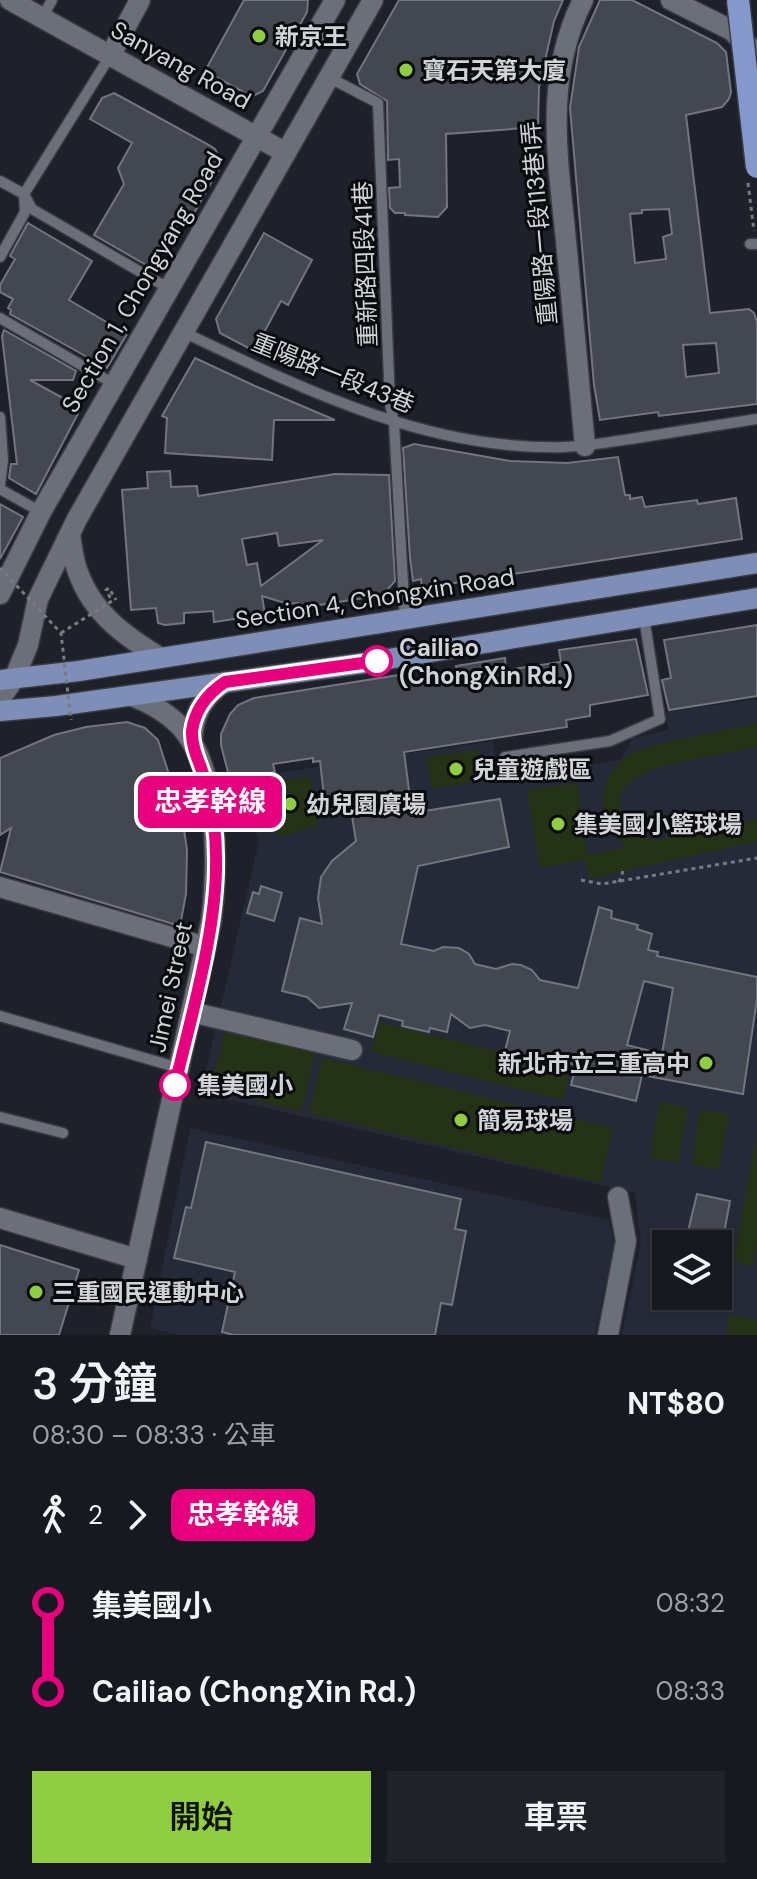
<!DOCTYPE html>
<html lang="zh-TW">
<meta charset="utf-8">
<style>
body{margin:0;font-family:"DM Sans","Noto Sans TC",sans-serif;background:#1f2229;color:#f1f3f6;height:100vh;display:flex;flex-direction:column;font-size:30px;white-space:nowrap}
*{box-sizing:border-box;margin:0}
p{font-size:26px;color:#9ea0a5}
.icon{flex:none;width:44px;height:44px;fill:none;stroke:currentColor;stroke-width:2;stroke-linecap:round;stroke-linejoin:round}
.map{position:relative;height:1335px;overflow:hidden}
.drawer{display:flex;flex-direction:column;background:#161920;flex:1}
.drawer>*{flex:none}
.badge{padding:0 16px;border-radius:12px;font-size:28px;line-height:52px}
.controls{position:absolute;left:652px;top:1230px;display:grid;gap:16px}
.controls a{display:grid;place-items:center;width:80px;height:80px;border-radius:0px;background:#161920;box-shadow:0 2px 6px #0004,0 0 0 2px #35383e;font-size:40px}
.map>.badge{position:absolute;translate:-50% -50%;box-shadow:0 0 0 4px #fff}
.legs{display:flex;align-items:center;gap:12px;height:88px;padding:0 32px;font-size:26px}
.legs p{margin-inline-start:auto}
.head{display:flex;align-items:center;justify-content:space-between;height:136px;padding:0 32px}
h1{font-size:44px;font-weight:600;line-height:60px}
.cta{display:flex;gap:16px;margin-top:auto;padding:16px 32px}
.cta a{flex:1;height:92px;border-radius:0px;background:#90cd40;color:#111;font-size:32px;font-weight:600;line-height:92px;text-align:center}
.cta a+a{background:#1f2229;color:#f1f3f6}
ul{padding:0 32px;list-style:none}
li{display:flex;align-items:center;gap:28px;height:88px;font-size:30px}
li i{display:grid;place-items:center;width:12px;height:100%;margin:0 10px;background:currentColor}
li i::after{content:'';width:20px;height:20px;margin:-10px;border:6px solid;border-radius:50%;background:#161920}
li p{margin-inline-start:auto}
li:first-child i{background:linear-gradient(#0000 50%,currentColor 0)}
li:last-child i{background:linear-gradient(currentColor 50%,#0000 0)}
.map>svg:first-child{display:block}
.built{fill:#252a38;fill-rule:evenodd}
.green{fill:#243216}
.building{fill:#434750;stroke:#71757f;stroke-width:2;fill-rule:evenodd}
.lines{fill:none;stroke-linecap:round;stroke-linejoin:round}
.service-casing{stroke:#383b42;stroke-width:13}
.minor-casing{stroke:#383b42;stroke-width:23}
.tertiary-casing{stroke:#383b42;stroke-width:23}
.secondary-casing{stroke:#383b42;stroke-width:23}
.primary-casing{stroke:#383b42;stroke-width:23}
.path{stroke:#787b82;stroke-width:3;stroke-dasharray:4 4;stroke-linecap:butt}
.service{stroke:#6b6f79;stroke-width:10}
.minor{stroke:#6b6f79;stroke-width:20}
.tertiary{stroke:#6b6f79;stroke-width:20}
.secondary{stroke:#6b6f79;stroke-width:20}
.primary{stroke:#7e8eb7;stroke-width:20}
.trunk-bridge-casing{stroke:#383b42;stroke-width:25;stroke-linecap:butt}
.path-bridge{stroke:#787b82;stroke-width:3;stroke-dasharray:4 4;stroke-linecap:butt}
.trunk-bridge{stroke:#8498cc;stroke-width:22}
.line-1-casing{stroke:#fff;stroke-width:18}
.line-1{stroke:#e6007e;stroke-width:12}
.poi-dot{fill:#90cd40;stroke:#0a0b0f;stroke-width:3}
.stop-1-dot{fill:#fff;stroke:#e6007e;stroke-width:4}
.labels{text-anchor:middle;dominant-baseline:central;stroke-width:6;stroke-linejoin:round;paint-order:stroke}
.poi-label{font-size:24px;font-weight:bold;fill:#d1d3d9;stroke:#0a0b0f;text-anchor:start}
.street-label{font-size:24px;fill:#d1d3d9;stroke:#0a0b0f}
.stop-label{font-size:24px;font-weight:bold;fill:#d1d3d9;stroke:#0a0b0f;text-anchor:start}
</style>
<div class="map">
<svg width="757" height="1335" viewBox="0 0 757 1335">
<rect width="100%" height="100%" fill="#1e212a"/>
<g class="built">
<path d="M 757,699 L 757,1335 L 622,1335 L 641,1242 L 635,1193 L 201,1093 L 259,840 L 228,780 L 493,741 L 498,780 L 620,760 L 633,738 L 668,730 L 666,712 ZM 666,1244 L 718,1244 L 718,1296 L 666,1296 Z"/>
<polygon points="190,1128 609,1220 614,1244 595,1335 178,1335 150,1328"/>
</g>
<g class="green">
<path d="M 757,724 L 757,747 C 737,751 716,755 696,759 C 667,765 604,774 623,819 C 629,834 642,839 658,840 L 757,819 L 757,841 L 589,879 L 585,860 L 540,868 L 527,790 L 577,783 L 588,855 L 625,847 C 612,832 600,816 604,793 C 606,779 614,766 626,757 C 649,741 726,731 757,724 Z"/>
<polygon points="480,750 485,781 432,788 426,757"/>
<polygon points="310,777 318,825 279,837 256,784"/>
<polygon points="379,1022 570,1069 563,1100 372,1052"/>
<polygon points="225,1029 315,1053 301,1112 211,1089"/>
<polygon points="322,1058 613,1128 600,1183 309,1113"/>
<polygon points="659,1102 688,1107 678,1162 650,1158"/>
<polygon points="700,1109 729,1114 719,1169 692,1165"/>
<polygon points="757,1128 757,1244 753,1266 734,1262"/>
<polygon points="729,1315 757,1320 757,1335 726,1335"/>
</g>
<g class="building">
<polygon points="244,0 308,0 307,12 263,91 255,95 247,94 205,71"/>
<polygon points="399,0 563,0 554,21 539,87 538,127 446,134 447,207 438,217 405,215 405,213 395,213 390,208 389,188 400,187 399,159 388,160 387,101 360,84 357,74"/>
<path d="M 600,0 L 632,0 L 717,43 L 726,52 L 731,92 L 729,99 L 722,107 L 686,115 L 710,313 L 749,309 L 754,313 L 757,322 L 757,404 L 659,416 L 658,412 L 600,420 L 594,385 L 570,108 L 579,47 ZM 669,209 L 672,234 L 663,237 L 666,259 L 635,263 L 630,214 L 642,213 L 642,210 ZM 716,343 L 719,373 L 686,377 L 683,345 Z"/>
<polygon points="114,93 209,145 215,149 220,159 220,167 193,215 186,212 153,269 94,235 124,184 118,168 132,143 90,119 102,98"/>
<polygon points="28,223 92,261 69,300 127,334 107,368 10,314 11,310 8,308 13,299 0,292 0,285 15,259 10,256"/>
<polygon points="264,233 312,260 288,305 281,301 254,351 220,333 216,319"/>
<polygon points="4,330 76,371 73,380 30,380 81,408 36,494 9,478 11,464 17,464 2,336"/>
<polygon points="195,358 255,386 335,420 274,420 272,460 165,453 167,418 162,416"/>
<polygon points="414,444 510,461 567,463 618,457 625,495 630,495 630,499 642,497 645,507 697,500 698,504 736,498 742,539 422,588 421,579 413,581 410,558 403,448"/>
<path d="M 170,471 L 171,487 L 197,486 L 198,496 L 335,474 L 389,475 L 395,581 L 383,595 L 299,608 L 298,603 L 288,604 L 262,596 L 265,614 L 214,622 L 213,611 L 184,613 L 184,623 L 165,625 L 158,623 L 156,608 L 131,610 L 122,490 L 148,488 L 147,472 ZM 277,533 L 279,546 L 323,540 L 261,586 L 257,563 L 247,565 L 242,539 Z"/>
<polygon points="0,504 23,517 0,559"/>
<polygon points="757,625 757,696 669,710 662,680 671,678 664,640"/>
<path d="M 636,639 L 648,695 L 590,705 L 590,716 L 566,720 L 567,727 L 404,752 L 412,813 L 500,799 L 509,847 L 418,866 L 401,944 L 434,951 L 443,947 L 459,948 L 469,954 L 475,964 L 496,969 L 512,964 L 521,965 L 532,970 L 540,980 L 578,988 L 599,907 L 612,911 L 611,918 L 638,925 L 637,929 L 652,934 L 648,950 L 658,952 L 657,956 L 757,977 L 757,999 L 743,1094 L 642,1075 L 636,1101 L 571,1085 L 576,1065 L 532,1054 L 531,1058 L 505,1051 L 510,1031 L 485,1025 L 470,1028 L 451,1014 L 447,1032 L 430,1028 L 429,1032 L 402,1026 L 403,1021 L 379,1015 L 373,1037 L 344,1029 L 352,1003 L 319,1008 L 307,997 L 282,991 L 300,918 L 322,924 L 318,898 L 321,877 L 332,861 L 356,841 L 351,810 L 326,814 L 320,761 L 313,762 L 313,758 L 273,764 L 275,772 L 230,780 L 221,745 L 221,734 L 230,714 L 238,705 L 254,698 L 399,675 L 401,685 L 458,677 L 456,666 L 505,658 L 506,670 L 561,662 L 559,650 ZM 644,981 L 673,988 L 662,1054 L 627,1045 Z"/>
<polygon points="127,722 145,728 158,740 182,815 187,850 186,894 180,926 0,872 11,828 0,835 0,758 54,735 86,727"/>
<polygon points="261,886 282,893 274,921 247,913 253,892 259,894"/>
<polygon points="206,1142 461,1199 455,1229 466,1231 452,1305 441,1303 435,1335 234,1335 222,1332 235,1272 174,1258 186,1207 191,1208"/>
<polygon points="697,1194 730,1201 722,1244 685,1244"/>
<polygon points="0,1245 79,1270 59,1335 0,1335"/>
</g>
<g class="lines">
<defs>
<g id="service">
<polyline points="42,18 52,0"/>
<polyline points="330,78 378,103 390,404 394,423 405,619"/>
<polyline points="0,181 24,194 32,209 168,288"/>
<polyline points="750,244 757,244"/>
<polyline points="0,257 25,212 24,194 110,56"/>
<polyline points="0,318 114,384"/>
<path d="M 183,332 C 303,389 428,451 564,447 C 591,446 617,441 643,437 C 681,431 719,425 757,419"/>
<polyline points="0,417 3,460 0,485"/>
<polyline points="0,489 41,512"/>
<polyline points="505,757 610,741 660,719 644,617"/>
<polyline points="0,1016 179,1068"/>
<polyline points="0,1117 63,1133"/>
</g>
<g id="minor">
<polyline points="10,0 286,153"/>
<path d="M 583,0 C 542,82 559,164 567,251 C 573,316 579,381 585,446"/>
<polyline points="671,0 731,30 757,54"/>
<polyline points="110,56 140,0"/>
<polyline points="0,887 206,947"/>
<polyline points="191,1012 352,1050"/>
<polyline points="0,1218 137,1259"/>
<polyline points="608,1335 626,1241 618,1197"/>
</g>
<g id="tertiary">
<path d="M 192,742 C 193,715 202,697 225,682"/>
<path d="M 120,1335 L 211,922 C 218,867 220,767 179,725 C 166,712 150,703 132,696"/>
</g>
<g id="secondary">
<path d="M 70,534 C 72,546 73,560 78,572 C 92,613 126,637 161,658"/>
<polyline points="0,594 41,512 335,0"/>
<polyline points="0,699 14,679 28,645 38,599 77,519 373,0"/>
</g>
<g id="primary">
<polyline points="0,680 79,671 757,563"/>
<polyline points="0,711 56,706 364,663 757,598"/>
</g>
</defs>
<use href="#service" class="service-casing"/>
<use href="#minor" class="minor-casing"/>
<use href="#tertiary" class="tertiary-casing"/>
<use href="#secondary" class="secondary-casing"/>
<use href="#primary" class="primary-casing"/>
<g class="path">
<polyline points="748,183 754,231"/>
<polyline points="581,880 602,884 757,858"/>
<polyline points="619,882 623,871"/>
</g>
<use href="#service" class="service"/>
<use href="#minor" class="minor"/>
<use href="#tertiary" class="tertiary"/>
<use href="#secondary" class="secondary"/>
<use href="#primary" class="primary"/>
<defs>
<polyline id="trunk-bridge" points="738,0 757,167"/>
</defs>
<use href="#trunk-bridge" class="trunk-bridge-casing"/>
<g class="path-bridge">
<polyline points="0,568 61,633 71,720"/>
<polyline points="61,633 112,601 106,590 109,588 116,600"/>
</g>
<use href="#trunk-bridge" class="trunk-bridge"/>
</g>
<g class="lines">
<defs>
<path id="line-1" d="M 175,1085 C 191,1016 218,927 216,856 C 216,832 212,807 206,784 C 202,766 191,749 192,731 C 195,709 207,694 225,682 L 377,661"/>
</defs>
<use href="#line-1" class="line-1-casing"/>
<use href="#line-1" class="line-1"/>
</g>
<g class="poi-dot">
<circle cx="259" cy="36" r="8"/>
<circle cx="406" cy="70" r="8"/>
<circle cx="456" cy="769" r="8"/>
<circle cx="290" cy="804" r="8"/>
<circle cx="558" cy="824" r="8"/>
<circle cx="706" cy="1063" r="8"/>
<circle cx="461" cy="1120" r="8"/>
<circle cx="36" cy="1292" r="8"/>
</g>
<g class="stop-1-dot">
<circle cx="377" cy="661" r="14"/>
<circle cx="175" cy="1085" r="14"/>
</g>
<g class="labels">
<g class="poi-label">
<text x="275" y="36">新京王</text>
<text x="422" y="70">寶石天第大廈</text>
<text x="472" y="769">兒童遊戲區</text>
<text x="306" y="804">幼兒園廣場</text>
<text x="574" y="824">集美國小籃球場</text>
<text x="690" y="1063" text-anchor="end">新北市立三重高中</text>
<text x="477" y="1120">簡易球場</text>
<text x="52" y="1292">三重國民運動中心</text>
</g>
<g class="street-label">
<text transform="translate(181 65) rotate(29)">Sanyang Road</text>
<text transform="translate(539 223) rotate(-95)">重陽路一段113巷1弄</text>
<text transform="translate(365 264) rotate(-92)">重新路四段41巷</text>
<text transform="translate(142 282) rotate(-60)">Section 1, Chongyang Road</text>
<text transform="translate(333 373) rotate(22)">重陽路一段43巷</text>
<text transform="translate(375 598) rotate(-9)">Section 4, Chongxin Road</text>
<text transform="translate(170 987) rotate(-78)">Jimei Street</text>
</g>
<g class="stop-label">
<text x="399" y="647">Cailiao<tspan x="399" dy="28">(ChongXin Rd.)</tspan></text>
<text x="197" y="1085">集美國小</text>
</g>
</g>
</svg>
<div class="controls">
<a><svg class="icon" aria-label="layers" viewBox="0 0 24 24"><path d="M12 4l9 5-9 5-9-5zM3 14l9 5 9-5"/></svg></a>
</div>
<b class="badge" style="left:210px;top:802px;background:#e6007e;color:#fff">忠孝幹線</b>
</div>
<section class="drawer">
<div class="head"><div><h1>3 分鐘</h1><p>08:30 – 08:33 · 公車</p></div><b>NT$80</b></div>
<div class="legs"><svg class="icon" aria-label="walk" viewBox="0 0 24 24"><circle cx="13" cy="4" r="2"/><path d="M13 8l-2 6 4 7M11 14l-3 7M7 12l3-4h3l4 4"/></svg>2<svg class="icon" aria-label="forward" viewBox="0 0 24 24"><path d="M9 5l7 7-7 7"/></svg><b class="badge" style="background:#e6007e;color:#fff">忠孝幹線</b></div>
<ul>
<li><i style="color:#e6007e"></i><b>集美國小</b><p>08:32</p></li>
<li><i style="color:#e6007e"></i><b>Cailiao (ChongXin Rd.)</b><p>08:33</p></li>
</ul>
<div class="cta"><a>開始</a><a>車票</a></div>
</section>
